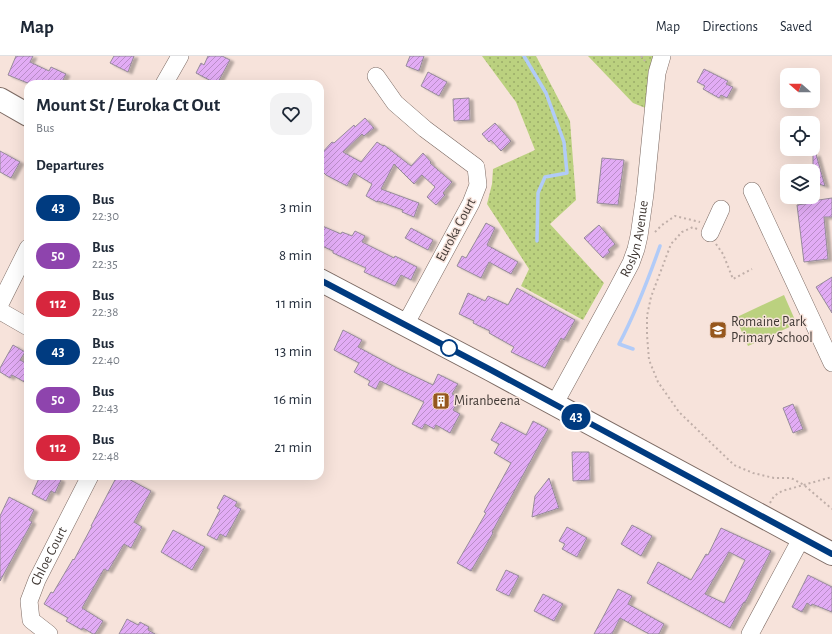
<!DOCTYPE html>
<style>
body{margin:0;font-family:"Alegreya Sans",sans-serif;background:#f2f2f3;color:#1f2937;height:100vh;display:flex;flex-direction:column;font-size:15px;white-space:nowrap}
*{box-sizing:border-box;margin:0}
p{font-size:13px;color:#747a83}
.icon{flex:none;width:22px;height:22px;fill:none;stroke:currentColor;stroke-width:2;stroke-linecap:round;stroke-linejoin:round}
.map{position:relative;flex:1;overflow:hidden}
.details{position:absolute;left:24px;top:24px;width:300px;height:400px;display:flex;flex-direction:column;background:#fff;border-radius:12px;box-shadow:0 4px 16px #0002}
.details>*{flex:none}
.badge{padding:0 8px;border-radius:13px;font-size:14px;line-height:26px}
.needle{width:26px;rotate:290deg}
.tools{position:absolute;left:780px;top:12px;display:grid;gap:8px}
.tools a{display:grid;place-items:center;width:40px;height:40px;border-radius:8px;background:#fff;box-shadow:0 4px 16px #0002;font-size:20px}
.map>.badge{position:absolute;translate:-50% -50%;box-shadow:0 0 0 2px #fff}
h2{padding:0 12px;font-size:15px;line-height:36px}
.round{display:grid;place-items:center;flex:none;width:42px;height:42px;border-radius:12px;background:#f2f2f3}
.head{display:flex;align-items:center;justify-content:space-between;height:68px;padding:0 12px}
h1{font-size:19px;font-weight:700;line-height:30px}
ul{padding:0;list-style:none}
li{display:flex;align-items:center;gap:12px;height:48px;padding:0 12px}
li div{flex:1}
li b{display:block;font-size:15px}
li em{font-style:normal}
li .badge{min-width:44px;font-weight:700;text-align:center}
header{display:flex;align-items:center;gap:24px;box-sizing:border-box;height:56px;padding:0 20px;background:#fff;border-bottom:1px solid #e0e1e3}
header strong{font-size:19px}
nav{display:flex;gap:22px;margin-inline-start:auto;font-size:14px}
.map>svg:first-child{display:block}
.grass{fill:url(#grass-dots)}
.garden{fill:#bbd17f}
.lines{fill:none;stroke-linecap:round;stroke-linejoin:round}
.stream{stroke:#b1cbf8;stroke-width:3.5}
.building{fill:url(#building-hatch);stroke:#968b99;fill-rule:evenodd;filter:url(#shadow)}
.minor-casing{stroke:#7c6a63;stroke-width:18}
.highway-casing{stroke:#7c6a63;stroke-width:24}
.path{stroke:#c0afa9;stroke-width:2;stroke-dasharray:2 3;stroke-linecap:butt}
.minor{stroke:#fff;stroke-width:17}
.highway{stroke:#fff;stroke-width:22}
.line-casing{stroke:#fff;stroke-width:9}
.line{stroke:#003b80;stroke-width:6}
.stop-dot{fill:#fff;stroke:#003b80;stroke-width:2}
.labels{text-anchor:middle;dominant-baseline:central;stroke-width:3;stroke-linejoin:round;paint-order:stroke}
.street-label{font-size:14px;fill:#413935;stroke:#f7e3db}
.poi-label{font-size:14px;fill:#413935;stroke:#f7e3db;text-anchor:start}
</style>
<header>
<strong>Map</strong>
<nav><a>Map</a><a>Directions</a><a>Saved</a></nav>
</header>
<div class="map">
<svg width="832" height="578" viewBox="0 0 832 578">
<defs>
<pattern id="grass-dots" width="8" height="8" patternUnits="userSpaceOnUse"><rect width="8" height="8" fill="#bbd17f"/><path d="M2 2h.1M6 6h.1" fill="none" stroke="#9aab69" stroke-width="1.8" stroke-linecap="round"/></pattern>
<pattern id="building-hatch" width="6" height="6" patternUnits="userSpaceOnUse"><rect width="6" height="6" fill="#e2acf5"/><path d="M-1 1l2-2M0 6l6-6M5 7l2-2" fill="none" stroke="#b98dc7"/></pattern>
<filter id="shadow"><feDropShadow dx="4" dy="2" stdDeviation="1" flood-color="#0004"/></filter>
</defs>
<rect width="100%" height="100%" fill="#f7e3db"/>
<g class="grass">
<polygon points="482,0 536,0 570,65 576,144 550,168 604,227 583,264 521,230 529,213 487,148 492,128 493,113 535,94 516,46"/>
<polygon points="588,0 662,0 653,55 633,47"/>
</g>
<polygon class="garden" points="784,239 795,264 793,265 794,269 748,290 737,265 738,264 737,261"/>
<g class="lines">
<g class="stream">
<polyline points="524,0 546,37 564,86 567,117 545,121 538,137 537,185"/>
<path d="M 633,293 L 619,288 C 636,256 648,224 660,190"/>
</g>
</g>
<g class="building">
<polygon points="16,0 33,0 30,6 49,15 51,11 66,18 61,28 30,28 8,19"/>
<polygon points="114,0 134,0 128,16 110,7"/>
<polygon points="208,0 222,0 230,4 217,28 196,17 201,7 204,9"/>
<polygon points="410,0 424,0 419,15 406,10"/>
<polygon points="704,13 728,25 726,28 733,31 727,42 721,39 719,42 703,33 705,30 697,26"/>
<polygon points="428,16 447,26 439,40 421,30"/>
<polygon points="469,42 470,64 454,65 453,43"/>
<polygon points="365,62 374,72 364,80 362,78 343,96 361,106 377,86 383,90 384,89 411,110 423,97 431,106 430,107 452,126 443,137 445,139 436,149 427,141 435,131 422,119 414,128 394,108 381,133 419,147 414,161 402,156 403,154 378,145 377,146 366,140 372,128 354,117 347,130 326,119 320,113 320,99 332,86 334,87 354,69 355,71"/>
<polygon points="495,67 511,85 501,95 491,84 489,86 482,78"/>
<polygon points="0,95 20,106 11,122 0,116"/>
<polygon points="816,98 825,130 813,126 813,99"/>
<polygon points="602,102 624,104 618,149 597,147"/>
<polygon points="832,142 832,161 824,161 828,203 804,206 797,149 812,147 812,145"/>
<polygon points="486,167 495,172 487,189 518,206 511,218 489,206 481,222 457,210 462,200 466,202"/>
<polygon points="320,169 341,178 342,176 352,180 355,175 365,180 362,186 394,202 395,200 417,211 411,224 401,219 395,230 364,216 366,212 333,197 333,195 320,189"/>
<polygon points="599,169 615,188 608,194 610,196 603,202 584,182"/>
<polygon points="411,172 433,184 428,194 405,182"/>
<polygon points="832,221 832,257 816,231"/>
<polygon points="517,232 575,264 564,284 561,282 545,312 511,296 514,291 489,277 490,275 473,267 474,265 459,258 468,237 485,245 488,240 508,249"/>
<polygon points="343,274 362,284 358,291 397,312 433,329 438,318 458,328 452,338 460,342 453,354 460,358 450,377 436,369 434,373 425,368 422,373 412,368 424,346 380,325 376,333 368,329 370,325 354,316 359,307 334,294"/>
<polygon points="13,289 25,296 20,304 28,308 28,328 12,319 10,322 0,316 0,312"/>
<polygon points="793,348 803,373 793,377 783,352"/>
<polygon points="533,365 548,373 492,476 493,477 471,515 457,507 486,457 484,456 511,407 494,397 499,388 491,384 501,366 526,379"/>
<polygon points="572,396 589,396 590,424 573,425"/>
<polygon points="40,420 53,420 61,424 55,437 51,435 46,445 32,438"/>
<polygon points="117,420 123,420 151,435 134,466 142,471 131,492 124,488 108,515 104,513 82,552 103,565 95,578 93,578 83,572 82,574 66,565 68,562 44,548 51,536 53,537 73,503 74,504 92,470 91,470"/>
<polygon points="549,422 559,452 532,461 535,440"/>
<polygon points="224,439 237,446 235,450 241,453 226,481 220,478 217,484 207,479 220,454 217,452"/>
<polygon points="9,441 34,454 29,464 32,466 0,525 0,460"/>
<polygon points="632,469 652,480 641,500 621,488"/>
<polygon points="567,471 587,482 577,501 562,493 565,488 559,485"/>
<path d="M 721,472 L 771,495 L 745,547 L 744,546 L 730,572 L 647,527 L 658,506 L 691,524 L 706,498 L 708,499 ZM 729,496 L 745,504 L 724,547 L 705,538 Z"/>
<polygon points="173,474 205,491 192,514 161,496"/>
<polygon points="506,514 519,520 509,540 496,534"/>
<polygon points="808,519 832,531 832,556 812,548 811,550 807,547 802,556 792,551"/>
<polygon points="618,533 632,540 628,548 664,568 659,578 649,578 620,562 612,578 594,578"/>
<polygon points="543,538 563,548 554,565 534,555"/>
<polygon points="127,563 138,569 140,566 149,571 148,574 155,578 119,578"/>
</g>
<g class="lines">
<defs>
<g id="minor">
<polyline points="376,20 395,47 425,73 476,111 478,129 471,147 411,258 404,268"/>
<polyline points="164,28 180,0"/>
<polyline points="752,135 832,307"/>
<polyline points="710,177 721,153"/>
<polyline points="0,248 28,192"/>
<polyline points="0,255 28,271"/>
<path id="s1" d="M 554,349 L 613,241 L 631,207 L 636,193 L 639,180 L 645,138 L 657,17 L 662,0"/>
<path id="s2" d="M 49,578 L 31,564 L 29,545 L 37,524 L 90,420"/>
<polyline points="750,578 802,481"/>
</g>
<g id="highway">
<polyline points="0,43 28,59"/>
<polyline points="320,224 491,314 832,498"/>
</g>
</defs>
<use href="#minor" class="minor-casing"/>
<use href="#highway" class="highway-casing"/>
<g class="path">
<polyline points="641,0 645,5"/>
<polyline points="697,173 693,171 682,176 671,188 651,241 647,260 647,279 649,304 658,326 679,356 734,409 753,417 774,422 791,422 804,429 832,453"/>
<polyline points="655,176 662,169 675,160 700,166"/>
<polyline points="716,188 723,198 733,223 752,213"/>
<polyline points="770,447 774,440 782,435 832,421"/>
</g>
<use href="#minor" class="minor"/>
<use href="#highway" class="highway"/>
</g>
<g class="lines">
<defs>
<polyline id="line" points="320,224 491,314 832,498"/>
</defs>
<use href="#line" class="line-casing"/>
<use href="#line" class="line"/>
</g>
<defs>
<symbol id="school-square" viewBox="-11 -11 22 22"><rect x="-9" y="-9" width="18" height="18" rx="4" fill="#96571d" stroke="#f7e3db"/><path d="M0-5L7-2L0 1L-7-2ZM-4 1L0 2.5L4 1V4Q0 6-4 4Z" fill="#fff"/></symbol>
<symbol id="building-square" viewBox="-11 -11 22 22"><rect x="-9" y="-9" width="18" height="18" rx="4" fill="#96571d" stroke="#f7e3db"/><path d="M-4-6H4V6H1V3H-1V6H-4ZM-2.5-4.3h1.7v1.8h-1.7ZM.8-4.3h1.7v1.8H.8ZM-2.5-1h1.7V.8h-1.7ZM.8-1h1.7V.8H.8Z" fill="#fff"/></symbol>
</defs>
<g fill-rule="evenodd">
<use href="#school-square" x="708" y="264" width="20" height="20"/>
<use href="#building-square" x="431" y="335" width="20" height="20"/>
</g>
<circle class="stop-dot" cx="449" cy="292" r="8"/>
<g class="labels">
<g class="street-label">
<text transform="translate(456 174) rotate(-62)">Euroka Court</text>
<text stroke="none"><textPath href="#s1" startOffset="186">Roslyn Avenue</textPath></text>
<text stroke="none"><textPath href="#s2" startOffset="91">Chloe Court</textPath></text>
</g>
<g class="poi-label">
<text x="731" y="266">Romaine Park<tspan x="731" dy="16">Primary School</tspan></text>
<text x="454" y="345">Miranbeena</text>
</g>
</g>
</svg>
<div class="tools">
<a><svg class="needle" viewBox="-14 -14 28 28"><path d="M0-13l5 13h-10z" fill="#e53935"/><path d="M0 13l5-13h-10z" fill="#747a83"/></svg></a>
<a><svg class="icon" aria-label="locate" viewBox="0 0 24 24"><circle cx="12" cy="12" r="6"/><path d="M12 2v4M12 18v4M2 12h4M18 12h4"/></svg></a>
<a><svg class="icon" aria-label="layers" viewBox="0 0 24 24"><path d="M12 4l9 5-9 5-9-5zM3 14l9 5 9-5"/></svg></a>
</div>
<b class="badge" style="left:576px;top:361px;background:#003b80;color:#fff">43</b>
<section class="details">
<div class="head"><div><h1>Mount St / Euroka Ct Out</h1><p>Bus</p></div><a class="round"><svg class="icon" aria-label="heart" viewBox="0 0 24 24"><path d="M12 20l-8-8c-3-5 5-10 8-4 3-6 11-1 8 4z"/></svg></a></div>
<h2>Departures</h2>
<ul>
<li><span class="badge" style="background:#003b80;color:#fff">43</span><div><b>Bus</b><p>22:30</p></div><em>3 min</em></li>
<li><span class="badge" style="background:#8e44ad;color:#fff">50</span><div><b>Bus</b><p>22:35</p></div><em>8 min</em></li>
<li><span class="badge" style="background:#d7263d;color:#fff">112</span><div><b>Bus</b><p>22:38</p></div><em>11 min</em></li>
<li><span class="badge" style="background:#003b80;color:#fff">43</span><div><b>Bus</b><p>22:40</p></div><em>13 min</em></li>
<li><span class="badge" style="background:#8e44ad;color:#fff">50</span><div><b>Bus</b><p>22:43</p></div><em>16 min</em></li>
<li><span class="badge" style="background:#d7263d;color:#fff">112</span><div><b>Bus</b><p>22:48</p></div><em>21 min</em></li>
</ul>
</section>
</div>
